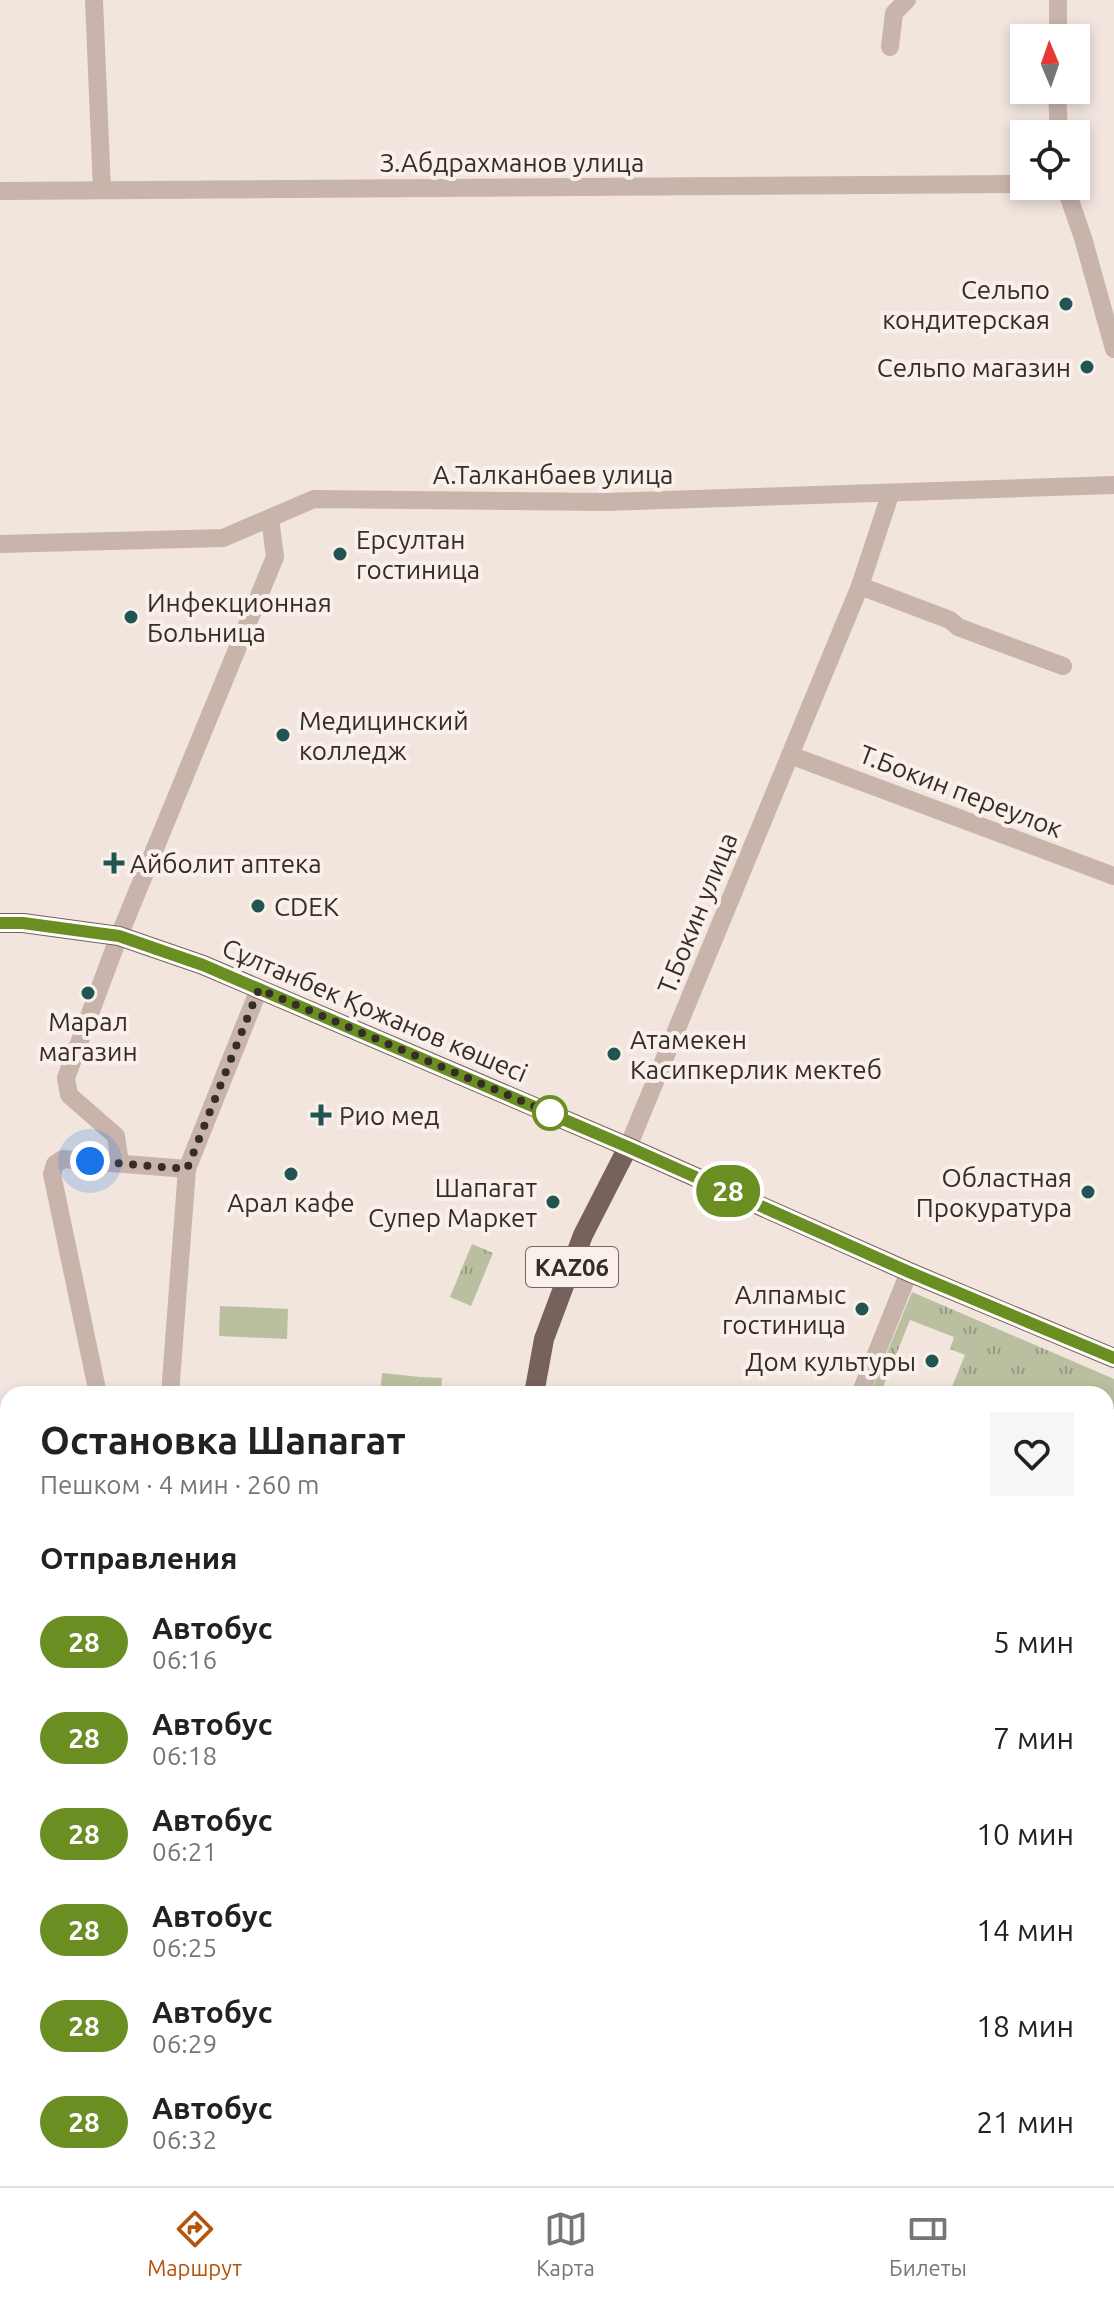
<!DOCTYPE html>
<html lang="ru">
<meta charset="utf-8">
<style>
body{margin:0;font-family:Ubuntu,sans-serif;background:#f6f6f6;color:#222;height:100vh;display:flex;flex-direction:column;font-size:30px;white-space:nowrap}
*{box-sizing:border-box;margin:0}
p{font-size:26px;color:#767676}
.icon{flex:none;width:44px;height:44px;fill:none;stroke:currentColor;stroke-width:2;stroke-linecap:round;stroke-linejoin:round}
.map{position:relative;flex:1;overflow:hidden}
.drawer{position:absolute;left:0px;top:1386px;width:1114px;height:800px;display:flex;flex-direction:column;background:#fff;border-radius:24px 24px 0 0;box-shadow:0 4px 12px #0003}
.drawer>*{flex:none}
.badge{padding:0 16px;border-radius:26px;font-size:28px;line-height:52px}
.needle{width:52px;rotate:358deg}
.controls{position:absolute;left:1010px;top:24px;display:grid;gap:16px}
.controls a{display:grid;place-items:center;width:80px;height:80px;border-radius:0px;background:#fff;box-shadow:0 4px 12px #0003;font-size:40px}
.you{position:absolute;width:40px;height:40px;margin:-20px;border:6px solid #fff;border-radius:50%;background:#1a73e8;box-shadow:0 0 0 12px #1a73e833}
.map>.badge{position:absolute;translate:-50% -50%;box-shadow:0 0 0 4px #fff}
h2{padding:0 40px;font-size:30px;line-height:72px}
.round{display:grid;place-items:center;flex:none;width:84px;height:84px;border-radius:0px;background:#f6f6f6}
.head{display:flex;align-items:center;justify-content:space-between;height:136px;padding:0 40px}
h1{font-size:38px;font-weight:700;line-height:60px}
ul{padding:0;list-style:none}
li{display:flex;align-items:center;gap:24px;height:96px;padding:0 40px}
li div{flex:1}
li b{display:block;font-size:30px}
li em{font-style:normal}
li .badge{min-width:88px;font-weight:700;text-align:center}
.menu{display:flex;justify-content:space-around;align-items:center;height:112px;border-top:2px solid #e0e0e0;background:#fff;font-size:22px;color:#767676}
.menu a{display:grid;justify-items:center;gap:4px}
.menu .active{color:#b45309}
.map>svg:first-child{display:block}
.green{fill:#b9bf9f}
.park{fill:url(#park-tufts)}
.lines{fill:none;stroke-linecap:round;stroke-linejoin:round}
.minor{stroke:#c8b4ab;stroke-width:18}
.primary{stroke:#77615c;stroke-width:20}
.line-casing{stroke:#fff;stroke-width:18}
.line{stroke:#6b8e23;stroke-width:12}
.walk{stroke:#362c29;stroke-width:8;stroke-dasharray:0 14.4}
.poi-dot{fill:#225551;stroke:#f9f0ea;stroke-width:3}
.stop-dot{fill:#fff;stroke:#6b8e23;stroke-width:4}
.labels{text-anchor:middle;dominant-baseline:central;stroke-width:8;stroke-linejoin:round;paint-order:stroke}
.shield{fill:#f9f0ea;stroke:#706763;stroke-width:2}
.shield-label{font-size:24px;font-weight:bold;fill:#362c29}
.street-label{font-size:26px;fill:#362c29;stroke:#f9f0ea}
.poi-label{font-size:26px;fill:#362c29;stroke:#f9f0ea;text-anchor:start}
</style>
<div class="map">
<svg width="1114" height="2186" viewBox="0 0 1114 2186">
<defs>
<pattern id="park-tufts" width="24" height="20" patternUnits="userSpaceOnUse" patternTransform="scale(2)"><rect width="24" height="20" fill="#b9bf9f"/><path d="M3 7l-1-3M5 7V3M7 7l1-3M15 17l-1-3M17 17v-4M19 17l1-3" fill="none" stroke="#979b82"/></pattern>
</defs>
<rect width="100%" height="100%" fill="#f1e5de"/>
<g class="green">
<polygon points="220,1306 288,1309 287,1339 219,1336"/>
<polygon points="420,1377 442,1378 441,1394 411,1394"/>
<polygon points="1106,1952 1114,1955 1114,1991 1106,1991"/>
<polygon points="1106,2126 1114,2131 1114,2186 1059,2186 1064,2178 1106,2178"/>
<polygon points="675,2178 737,2178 734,2186 675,2186"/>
<polygon points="810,2178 961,2178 956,2186 813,2186"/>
</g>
<g class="park">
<polygon points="472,1244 493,1253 471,1306 450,1297"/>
<polygon points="912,1292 1114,1379 1114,1902 1106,1899 1106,1394 949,1394 965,1355 950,1349 954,1337 910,1320 883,1387 899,1394 870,1394"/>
<polygon points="382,1373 420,1377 411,1394 380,1394"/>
</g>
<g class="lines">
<g class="minor">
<polyline points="94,0 102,190"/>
<polyline points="1058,0 1058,38"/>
<polyline points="890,47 894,13 907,0"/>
<polyline points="1057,90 1059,134"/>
<polyline points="1065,186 1083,238 1114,349"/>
<polyline points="0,191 1024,184"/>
<polyline points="0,544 223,538 314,499 605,502 1114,485"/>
<polyline points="860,586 950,620 958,627 1063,666"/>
<polyline points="790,755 1114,876"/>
<polyline points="628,1147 860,586 890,495"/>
<polyline points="120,1163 116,1136 69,1095 66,1078 119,936 275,557 270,518"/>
<polyline points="98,1394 52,1174 55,1164 63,1159 187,1169"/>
<polyline points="170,1394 187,1169 259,989"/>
<polyline points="860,1394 909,1272"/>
<polyline points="0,1446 8,1446"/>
<polyline points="0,1591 8,1591"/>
</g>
<g class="primary">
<polyline points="0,923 23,923 119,936 203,965 628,1147 909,1272 1114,1358"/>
<polyline points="534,1394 544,1339 583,1235 628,1147"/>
<polyline points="0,1893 8,1893"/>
</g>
</g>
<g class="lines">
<defs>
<polyline id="line" points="0,923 23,923 119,936 203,965 628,1147 909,1272 1114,1358"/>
</defs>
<use href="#line" class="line-casing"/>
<use href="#line" class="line"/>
<polyline class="walk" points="90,1161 187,1169 259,989 550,1113"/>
</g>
<g class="poi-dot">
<circle cx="1066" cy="304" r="8"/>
<circle cx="1087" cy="367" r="8"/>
<circle cx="340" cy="554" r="8"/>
<circle cx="131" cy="617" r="8"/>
<circle cx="283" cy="735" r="8"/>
<path d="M110 851h8v8h8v8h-8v8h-8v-8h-8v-8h8z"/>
<circle cx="258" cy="906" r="8"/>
<circle cx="88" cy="993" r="8"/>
<circle cx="614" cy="1054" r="8"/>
<path d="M317 1103h8v8h8v8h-8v8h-8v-8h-8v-8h8z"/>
<circle cx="291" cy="1174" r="8"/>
<circle cx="1088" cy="1192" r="8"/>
<circle cx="553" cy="1202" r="8"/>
<circle cx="862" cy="1309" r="8"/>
<circle cx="932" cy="1361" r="8"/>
</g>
<circle class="stop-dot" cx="550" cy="1113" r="16"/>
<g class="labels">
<rect class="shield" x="526" y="1247" width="92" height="40" rx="6"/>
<g class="shield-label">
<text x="572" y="1267">KАZ06</text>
</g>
<g class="street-label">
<text x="512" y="162">З.Абдрахманов улица</text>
<text x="553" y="474">А.Талканбаев улица</text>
<text transform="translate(961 791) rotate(21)">Т.Бокин переулок</text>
<text transform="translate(697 913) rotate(-68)">Т.Бокин улица</text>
<text transform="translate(375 1010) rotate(23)">Сұлтанбек Қожанов көшесі</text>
</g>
<g class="poi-label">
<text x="1050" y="289" text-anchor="end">Сельпо<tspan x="1050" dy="30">кондитерская</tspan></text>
<text x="1071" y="367" text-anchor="end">Сельпо магазин</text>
<text x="356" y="539">Ерсултан<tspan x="356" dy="30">гостиница</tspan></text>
<text x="147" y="602">Инфекционная<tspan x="147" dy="30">Больница</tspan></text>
<text x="299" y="720">Медицинский<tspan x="299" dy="30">колледж</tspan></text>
<text x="130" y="863">Айболит аптека</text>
<text x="274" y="906">CDEK</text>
<text x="88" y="1021" text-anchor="middle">Марал<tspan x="88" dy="30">магазин</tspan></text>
<text x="630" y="1039">Атамекен<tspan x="630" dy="30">Касипкерлик мектеб</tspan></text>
<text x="339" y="1115">Рио мед</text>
<text x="1072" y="1177" text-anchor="end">Областная<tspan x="1072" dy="30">Прокуратура</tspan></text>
<text x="537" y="1187" text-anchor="end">Шапагат<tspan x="537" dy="30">Супер Маркет</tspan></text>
<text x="291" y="1202" text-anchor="middle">Арал кафе</text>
<text x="846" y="1294" text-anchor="end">Алпамыс<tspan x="846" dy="30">гостиница</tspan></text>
<text x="916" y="1361" text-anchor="end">Дом культуры</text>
</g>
</g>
</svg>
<div class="controls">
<a><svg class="needle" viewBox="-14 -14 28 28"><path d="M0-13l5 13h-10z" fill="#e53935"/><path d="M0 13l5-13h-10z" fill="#767676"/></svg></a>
<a><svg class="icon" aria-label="locate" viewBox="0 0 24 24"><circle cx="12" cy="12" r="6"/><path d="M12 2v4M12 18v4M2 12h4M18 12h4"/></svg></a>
</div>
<div class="you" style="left:90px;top:1161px"></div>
<b class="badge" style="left:728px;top:1191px;background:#6b8e23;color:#fff">28</b>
<section class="drawer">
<div class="head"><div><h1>Остановка Шапагат</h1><p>Пешком · 4 мин · 260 m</p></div><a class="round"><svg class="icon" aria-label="heart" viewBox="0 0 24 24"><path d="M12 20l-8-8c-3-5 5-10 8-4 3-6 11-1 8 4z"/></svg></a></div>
<h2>Отправления</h2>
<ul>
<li><span class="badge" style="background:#6b8e23;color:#fff">28</span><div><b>Автобус</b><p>06:16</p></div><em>5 мин</em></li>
<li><span class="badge" style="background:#6b8e23;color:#fff">28</span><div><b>Автобус</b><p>06:18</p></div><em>7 мин</em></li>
<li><span class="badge" style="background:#6b8e23;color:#fff">28</span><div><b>Автобус</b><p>06:21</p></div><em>10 мин</em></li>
<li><span class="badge" style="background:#6b8e23;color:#fff">28</span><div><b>Автобус</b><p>06:25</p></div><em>14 мин</em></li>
<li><span class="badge" style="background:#6b8e23;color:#fff">28</span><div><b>Автобус</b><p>06:29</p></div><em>18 мин</em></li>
<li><span class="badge" style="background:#6b8e23;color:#fff">28</span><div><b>Автобус</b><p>06:32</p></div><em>21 мин</em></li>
</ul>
</section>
</div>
<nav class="menu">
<a class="active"><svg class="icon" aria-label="directions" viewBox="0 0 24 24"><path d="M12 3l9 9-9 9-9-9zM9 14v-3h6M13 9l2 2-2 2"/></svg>Маршрут</a>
<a><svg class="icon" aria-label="map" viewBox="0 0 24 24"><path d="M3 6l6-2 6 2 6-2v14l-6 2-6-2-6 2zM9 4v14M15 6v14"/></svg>Карта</a>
<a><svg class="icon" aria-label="tickets" viewBox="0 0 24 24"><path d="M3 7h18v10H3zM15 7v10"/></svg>Билеты</a>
</nav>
